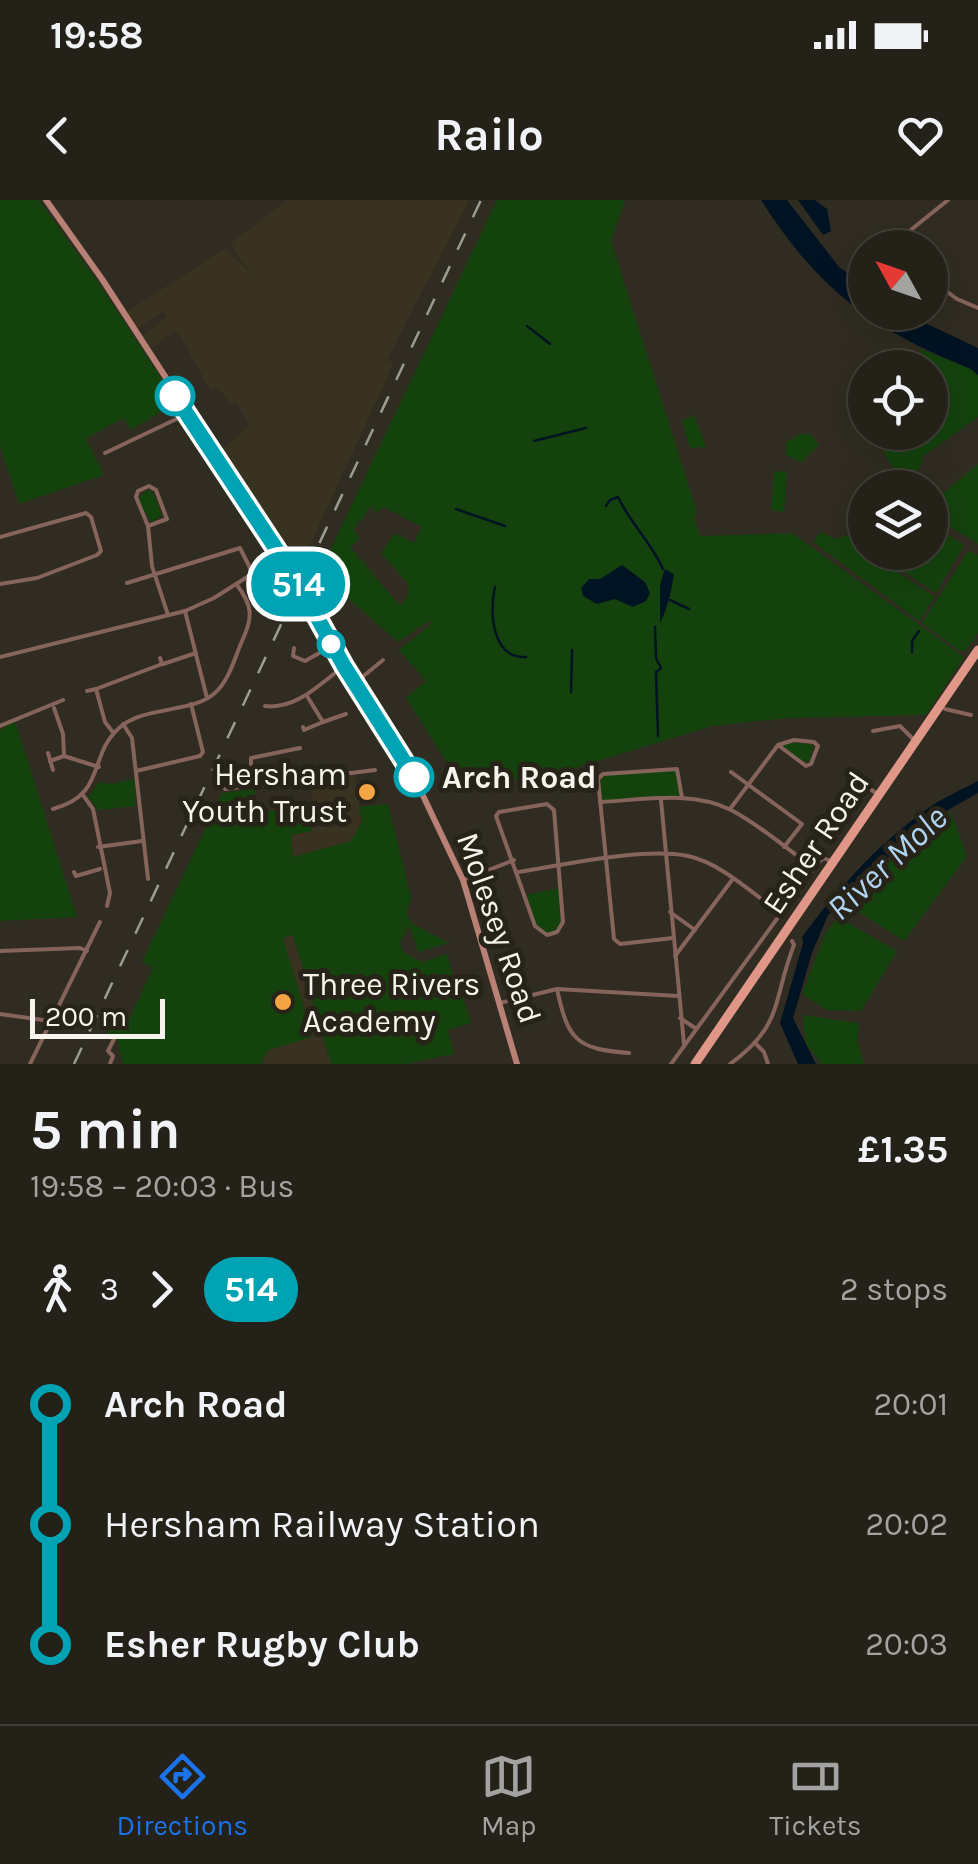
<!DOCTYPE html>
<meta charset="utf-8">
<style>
body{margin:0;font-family:Karla,sans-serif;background:#302e26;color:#f1f3f6;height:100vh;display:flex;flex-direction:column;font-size:38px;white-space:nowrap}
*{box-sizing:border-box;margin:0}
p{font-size:32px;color:#a3a3a2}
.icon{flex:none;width:55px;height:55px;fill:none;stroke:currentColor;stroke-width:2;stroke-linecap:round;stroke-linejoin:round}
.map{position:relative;height:864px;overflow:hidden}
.sheet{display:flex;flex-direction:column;background:#242119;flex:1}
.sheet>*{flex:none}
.badge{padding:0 20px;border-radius:32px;font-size:35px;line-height:65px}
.needle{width:65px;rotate:310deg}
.fabs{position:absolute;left:848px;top:30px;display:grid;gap:20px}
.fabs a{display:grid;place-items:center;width:100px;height:100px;border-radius:50%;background:#242119;box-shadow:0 10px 40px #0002,0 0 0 2px #413e38;font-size:50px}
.scale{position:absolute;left:30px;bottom:25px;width:135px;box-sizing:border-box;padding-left:10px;border:5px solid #f7f4ed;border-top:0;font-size:28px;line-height:35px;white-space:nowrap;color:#f7f4ed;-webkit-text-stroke:8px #272318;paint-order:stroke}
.map>.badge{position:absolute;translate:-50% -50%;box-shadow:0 0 0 5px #fff}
.legs{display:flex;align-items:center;gap:15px;height:110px;padding:0 30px;font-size:32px}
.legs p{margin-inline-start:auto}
.summary{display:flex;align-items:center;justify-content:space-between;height:170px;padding:0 30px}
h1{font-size:55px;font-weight:700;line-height:75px}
ul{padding:0 30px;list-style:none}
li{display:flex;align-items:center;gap:35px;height:120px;font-size:38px}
li i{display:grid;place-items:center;width:15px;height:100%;margin:0 12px;background:currentColor}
li i::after{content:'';width:25px;height:25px;margin:-12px;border:8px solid;border-radius:50%;background:#242119}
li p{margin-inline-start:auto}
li:first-child i{background:linear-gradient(#0000 50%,currentColor 0)}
li:last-child i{background:linear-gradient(currentColor 50%,#0000 0)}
.status{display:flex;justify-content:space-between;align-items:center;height:70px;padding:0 50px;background:#242119;direction:ltr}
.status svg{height:28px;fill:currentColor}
header{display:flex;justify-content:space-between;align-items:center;height:130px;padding:0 30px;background:#242119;font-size:45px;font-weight:700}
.tabs{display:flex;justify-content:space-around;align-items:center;height:140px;border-top:2px solid #413e38;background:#242119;font-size:28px;color:#a3a3a2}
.tabs a{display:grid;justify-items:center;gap:5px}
.tabs .current{color:#1a73e8}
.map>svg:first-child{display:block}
.built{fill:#393221}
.green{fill:#14420d;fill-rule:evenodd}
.water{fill:#001323}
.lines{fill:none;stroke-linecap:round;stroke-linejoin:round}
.stream{stroke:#001323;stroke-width:2.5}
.street{stroke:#86635b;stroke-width:4}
.secondary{stroke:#b98075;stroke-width:6}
.primary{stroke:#e09788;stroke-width:9}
.rail{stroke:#9e9b92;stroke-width:2.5;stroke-dasharray:18 18;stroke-linecap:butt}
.line-1-casing{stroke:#fff;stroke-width:22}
.line-1{stroke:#00a3b4;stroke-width:15}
.stop-1-dot{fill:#fff;stroke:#00a3b4;stroke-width:5}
.poi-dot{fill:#f4a444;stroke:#272318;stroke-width:4}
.labels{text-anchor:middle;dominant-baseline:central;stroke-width:10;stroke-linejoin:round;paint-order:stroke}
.poi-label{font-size:32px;fill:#f7f4ed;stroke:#272318;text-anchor:end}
.stop-label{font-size:32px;font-weight:bold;fill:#f7f4ed;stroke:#272318;text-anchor:start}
.street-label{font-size:32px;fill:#f7f4ed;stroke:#272318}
.water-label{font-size:35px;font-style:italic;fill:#b0d3f0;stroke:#272318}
</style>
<div class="status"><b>19:58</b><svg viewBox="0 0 49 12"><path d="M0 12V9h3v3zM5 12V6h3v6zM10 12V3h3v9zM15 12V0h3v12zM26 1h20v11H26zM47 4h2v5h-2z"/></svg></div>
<header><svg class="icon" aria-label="back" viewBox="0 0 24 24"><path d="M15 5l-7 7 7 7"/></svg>Railo<svg class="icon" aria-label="heart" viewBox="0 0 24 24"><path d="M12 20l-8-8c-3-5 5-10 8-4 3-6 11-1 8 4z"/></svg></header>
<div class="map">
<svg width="978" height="864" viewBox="0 0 978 864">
<rect width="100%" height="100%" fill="#302c21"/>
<g class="built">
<polygon points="287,0 469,0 387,160 394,163 299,368 219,253 250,224 236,203 232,205 216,186 210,190 177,130 151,148 143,136 167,117 163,112 137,128 127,112 225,48 254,77 230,44"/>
<polygon points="354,573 362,621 351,641 293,657 291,635 312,631 311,578"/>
<polygon points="293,735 331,864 261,864 267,851 238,751"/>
</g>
<g class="green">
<polygon points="0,0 39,0 98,82 177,202 131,230 123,218 86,239 104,275 19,304 0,247"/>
<path d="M 497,0 L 625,0 L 611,41 L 697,312 L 694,316 L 700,336 L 792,333 L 964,457 L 926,515 L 788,518 L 712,526 L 562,572 L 463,588 L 406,498 L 426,481 L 399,450 L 432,423 L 429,421 L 398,442 L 319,373 ZM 372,305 L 375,313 L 384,307 L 422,327 L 413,343 L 395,333 L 381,353 L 408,384 L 409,394 L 400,406 L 350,347 L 360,338 L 353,330 Z"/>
<polygon points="921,149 971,169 978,175 978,217 921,258 923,262 916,271 918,274 913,276 919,287 888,283 897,273 871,233 930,232 930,168 912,167"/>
<polygon points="694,215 706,247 690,248 682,221"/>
<polygon points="802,233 811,235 819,245 801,262 786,255 786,242"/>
<polygon points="978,264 978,344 930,314 930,304"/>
<polygon points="774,271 787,272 784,312 771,310"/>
<polygon points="148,290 153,293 162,315 151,323 138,298"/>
<polygon points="930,323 964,345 936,393 894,365 893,361 899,353 930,352"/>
<polygon points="865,329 865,352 895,353 888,366 935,397 919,421 813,342 820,332 836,339"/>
<polygon points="968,351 978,355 978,433 966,450 960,451 922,423"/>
<polygon points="15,521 77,717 0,721 0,530"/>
<polygon points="798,543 813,545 810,562 800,560 783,547 785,544"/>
<polygon points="679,570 682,598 600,602 601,575"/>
<polygon points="134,579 136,606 98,610 88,597 99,582 110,584"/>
<polygon points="254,589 258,609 263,612 310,606 312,631 291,635 293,657 351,641 362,621 359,607 388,604 411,697 407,714 411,723 449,743 418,752 409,725 400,743 403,752 422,762 447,754 454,779 431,787 436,791 459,784 471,823 448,830 454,854 405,864 331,864 293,735 283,738 313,837 268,850 261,864 123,864 118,841 107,835 117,815 129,820 153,767 142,762 222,593"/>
<polygon points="951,613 967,656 904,741 845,703 926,626"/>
<polygon points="560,688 562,726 551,735 542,734 535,726 525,695"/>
<polygon points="838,717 897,751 861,811 827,810 802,794 825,734"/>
<polygon points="803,815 859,823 857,841 864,864 822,864 806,844"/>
</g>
<g class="water">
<path d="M 761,0 L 787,0 L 839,67 L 865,85 L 865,112 L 904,113 L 978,148 L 978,175 L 971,169 C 873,130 818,90 761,0 Z"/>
<polygon points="798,0 815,0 827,9 831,31 823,35"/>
<polygon points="622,365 645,382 650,393 646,401 633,407 615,399 597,404 583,396 581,388 589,379 600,379"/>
<path d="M 665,369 L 674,374 C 671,392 668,407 660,423 L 660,385 Z"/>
<path d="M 978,581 L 978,593 L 925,623 L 828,715 L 812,753 L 793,818 L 816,864 L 798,864 L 780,823 L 803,743 L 802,737 C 836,691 876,646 923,612 C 940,599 959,591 978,581 Z"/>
</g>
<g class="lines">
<g class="stream">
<polyline points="527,126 550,144"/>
<polyline points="534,241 586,228"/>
<path d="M 606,306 L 610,300 L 618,297 C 630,323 651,342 663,369"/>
<polyline points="456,309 505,326"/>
<path d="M 495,387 C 489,412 492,459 526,457"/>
<polyline points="670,400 689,409"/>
<polyline points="655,427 656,458 661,468 656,472 658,536"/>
<polyline points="912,452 912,441 919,431"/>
<polyline points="571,492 572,450"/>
</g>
<g class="street">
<polyline points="905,48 907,33 948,0"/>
<polyline points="930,79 957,99 978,108"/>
<polyline points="105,253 187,214"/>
<polyline points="148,326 167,319 156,290 149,286 138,291 136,297 148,326 152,366 168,415"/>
<polyline points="0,337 86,313 91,317 101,351 97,355 37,378 0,384"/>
<polyline points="127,383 240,348 252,372"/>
<polyline points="185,411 207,498"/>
<polyline points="294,448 293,456 305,461 332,446"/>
<polyline points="0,457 185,411 214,398 280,356"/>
<polyline points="163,464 196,453"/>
<polyline points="355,483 383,460"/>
<polyline points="96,489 162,464 160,458"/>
<polyline points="87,491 96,489 105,522 112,531"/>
<path d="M 265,506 C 296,510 321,483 344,466"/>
<polyline points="54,508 63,534 64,556"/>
<polyline points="945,509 971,515"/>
<polyline points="323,522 346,514"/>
<polyline points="123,524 132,538 148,679"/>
<polyline points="0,526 63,500"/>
<polyline points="303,527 304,530 323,522 307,496"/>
<polyline points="873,531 900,526 913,539"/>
<polyline points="48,553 53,570"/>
<polyline points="50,561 64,556 99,567"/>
<polyline points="136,571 200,556 203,552 191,504"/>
<polyline points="731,572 802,624 784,647"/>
<polyline points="251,586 251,558 300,548"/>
<polyline points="225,589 375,570"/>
<polyline points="83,595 93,609 110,693 107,706"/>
<polyline points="661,600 684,844"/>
<polyline points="843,600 858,581 879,595"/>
<path d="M 600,602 C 642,600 692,590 731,610 C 760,625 787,649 814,668"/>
<polygon points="547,604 554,610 563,722 557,732 547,735 535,726 496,616 499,612"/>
<path d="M 53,609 C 106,595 88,557 118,529 C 144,504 196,515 218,490 C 230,477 235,457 242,441 C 253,418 253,406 237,385"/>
<polyline points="730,609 778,545 794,540 814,542 818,546 811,564 806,566 778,545"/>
<polyline points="98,647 142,641"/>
<polyline points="74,672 76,676 100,669"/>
<path d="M 518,672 C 564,665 642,647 688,656 C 721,663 753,694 780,713"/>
<polyline points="463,680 514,660"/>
<polyline points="670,712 695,730"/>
<polyline points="673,738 620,744 614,739 598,579 603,574 677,569 682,598"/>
<polyline points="0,751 80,748 87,751"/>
<polyline points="675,756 732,680"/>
<path d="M 557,789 C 568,840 576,849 629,853"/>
<polyline points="500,803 557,789 678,796"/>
<polyline points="0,814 50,821"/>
<polyline points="680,818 695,828"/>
<polyline points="756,844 764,852 768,864"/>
<polyline points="30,864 100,722"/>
<polyline points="110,864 113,856 108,851 114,839"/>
<polyline points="671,864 817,664 823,658 831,661"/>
<path d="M 730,864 C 784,825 772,801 794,745 L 792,741"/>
</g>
<polyline class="secondary" points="46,0 102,79 293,374 332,446 417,583 463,680 517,864"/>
<polyline class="primary" points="695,864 978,450"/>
<polyline class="rail" points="74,864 481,0"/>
</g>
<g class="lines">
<defs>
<polyline id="line-1" points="175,196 296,379 344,466 414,577"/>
</defs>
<use href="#line-1" class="line-1-casing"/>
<use href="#line-1" class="line-1"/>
</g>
<g class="stop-1-dot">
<circle cx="175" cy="196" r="18"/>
<circle cx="331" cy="444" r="12"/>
<circle cx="414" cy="577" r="18"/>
</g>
<g class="poi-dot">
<circle cx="367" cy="592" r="10"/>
<circle cx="283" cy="802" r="10"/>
</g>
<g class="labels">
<g class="poi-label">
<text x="347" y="574">Hersham<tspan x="347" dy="37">Youth Trust</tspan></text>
<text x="303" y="784" text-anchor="start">Three Rivers<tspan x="303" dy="37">Academy</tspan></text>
</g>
<g class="stop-label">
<text x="442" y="577">Arch Road</text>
</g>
<g class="street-label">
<text transform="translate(816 643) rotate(-56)">Esher Road</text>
<text transform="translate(499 728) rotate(71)">Molesey Road</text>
</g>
<g class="water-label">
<text transform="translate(887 663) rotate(-43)">River Mole</text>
</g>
</g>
</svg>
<div class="fabs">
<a><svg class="needle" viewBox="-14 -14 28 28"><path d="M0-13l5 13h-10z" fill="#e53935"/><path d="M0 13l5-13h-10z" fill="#a3a3a2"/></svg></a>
<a><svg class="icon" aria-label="locate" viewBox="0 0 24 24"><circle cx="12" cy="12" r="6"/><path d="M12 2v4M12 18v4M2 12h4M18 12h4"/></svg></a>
<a><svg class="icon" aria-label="layers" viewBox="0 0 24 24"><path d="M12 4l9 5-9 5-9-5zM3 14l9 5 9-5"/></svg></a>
</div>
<div class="scale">200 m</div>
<b class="badge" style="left:298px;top:384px;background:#00a3b4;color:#fff">514</b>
</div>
<section class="sheet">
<div class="summary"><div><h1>5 min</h1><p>19:58 – 20:03 · Bus</p></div><b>£1.35</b></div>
<div class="legs"><svg class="icon" aria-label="walk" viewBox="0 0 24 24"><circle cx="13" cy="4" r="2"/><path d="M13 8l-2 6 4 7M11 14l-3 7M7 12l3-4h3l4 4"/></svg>3<svg class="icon" aria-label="forward" viewBox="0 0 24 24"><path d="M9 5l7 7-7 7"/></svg><b class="badge" style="background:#00a3b4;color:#fff">514</b><p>2 stops</p></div>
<ul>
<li><i style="color:#00a3b4"></i><b>Arch Road</b><p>20:01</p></li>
<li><i style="color:#00a3b4"></i><span>Hersham Railway Station</span><p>20:02</p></li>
<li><i style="color:#00a3b4"></i><b>Esher Rugby Club</b><p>20:03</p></li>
</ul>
</section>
<nav class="tabs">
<a class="current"><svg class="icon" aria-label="directions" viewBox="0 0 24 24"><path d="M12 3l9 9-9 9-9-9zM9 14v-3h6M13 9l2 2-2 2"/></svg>Directions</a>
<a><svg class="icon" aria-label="map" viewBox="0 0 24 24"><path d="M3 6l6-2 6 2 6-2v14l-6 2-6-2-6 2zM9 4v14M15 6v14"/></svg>Map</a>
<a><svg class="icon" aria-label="tickets" viewBox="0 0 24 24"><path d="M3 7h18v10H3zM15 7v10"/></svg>Tickets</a>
</nav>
